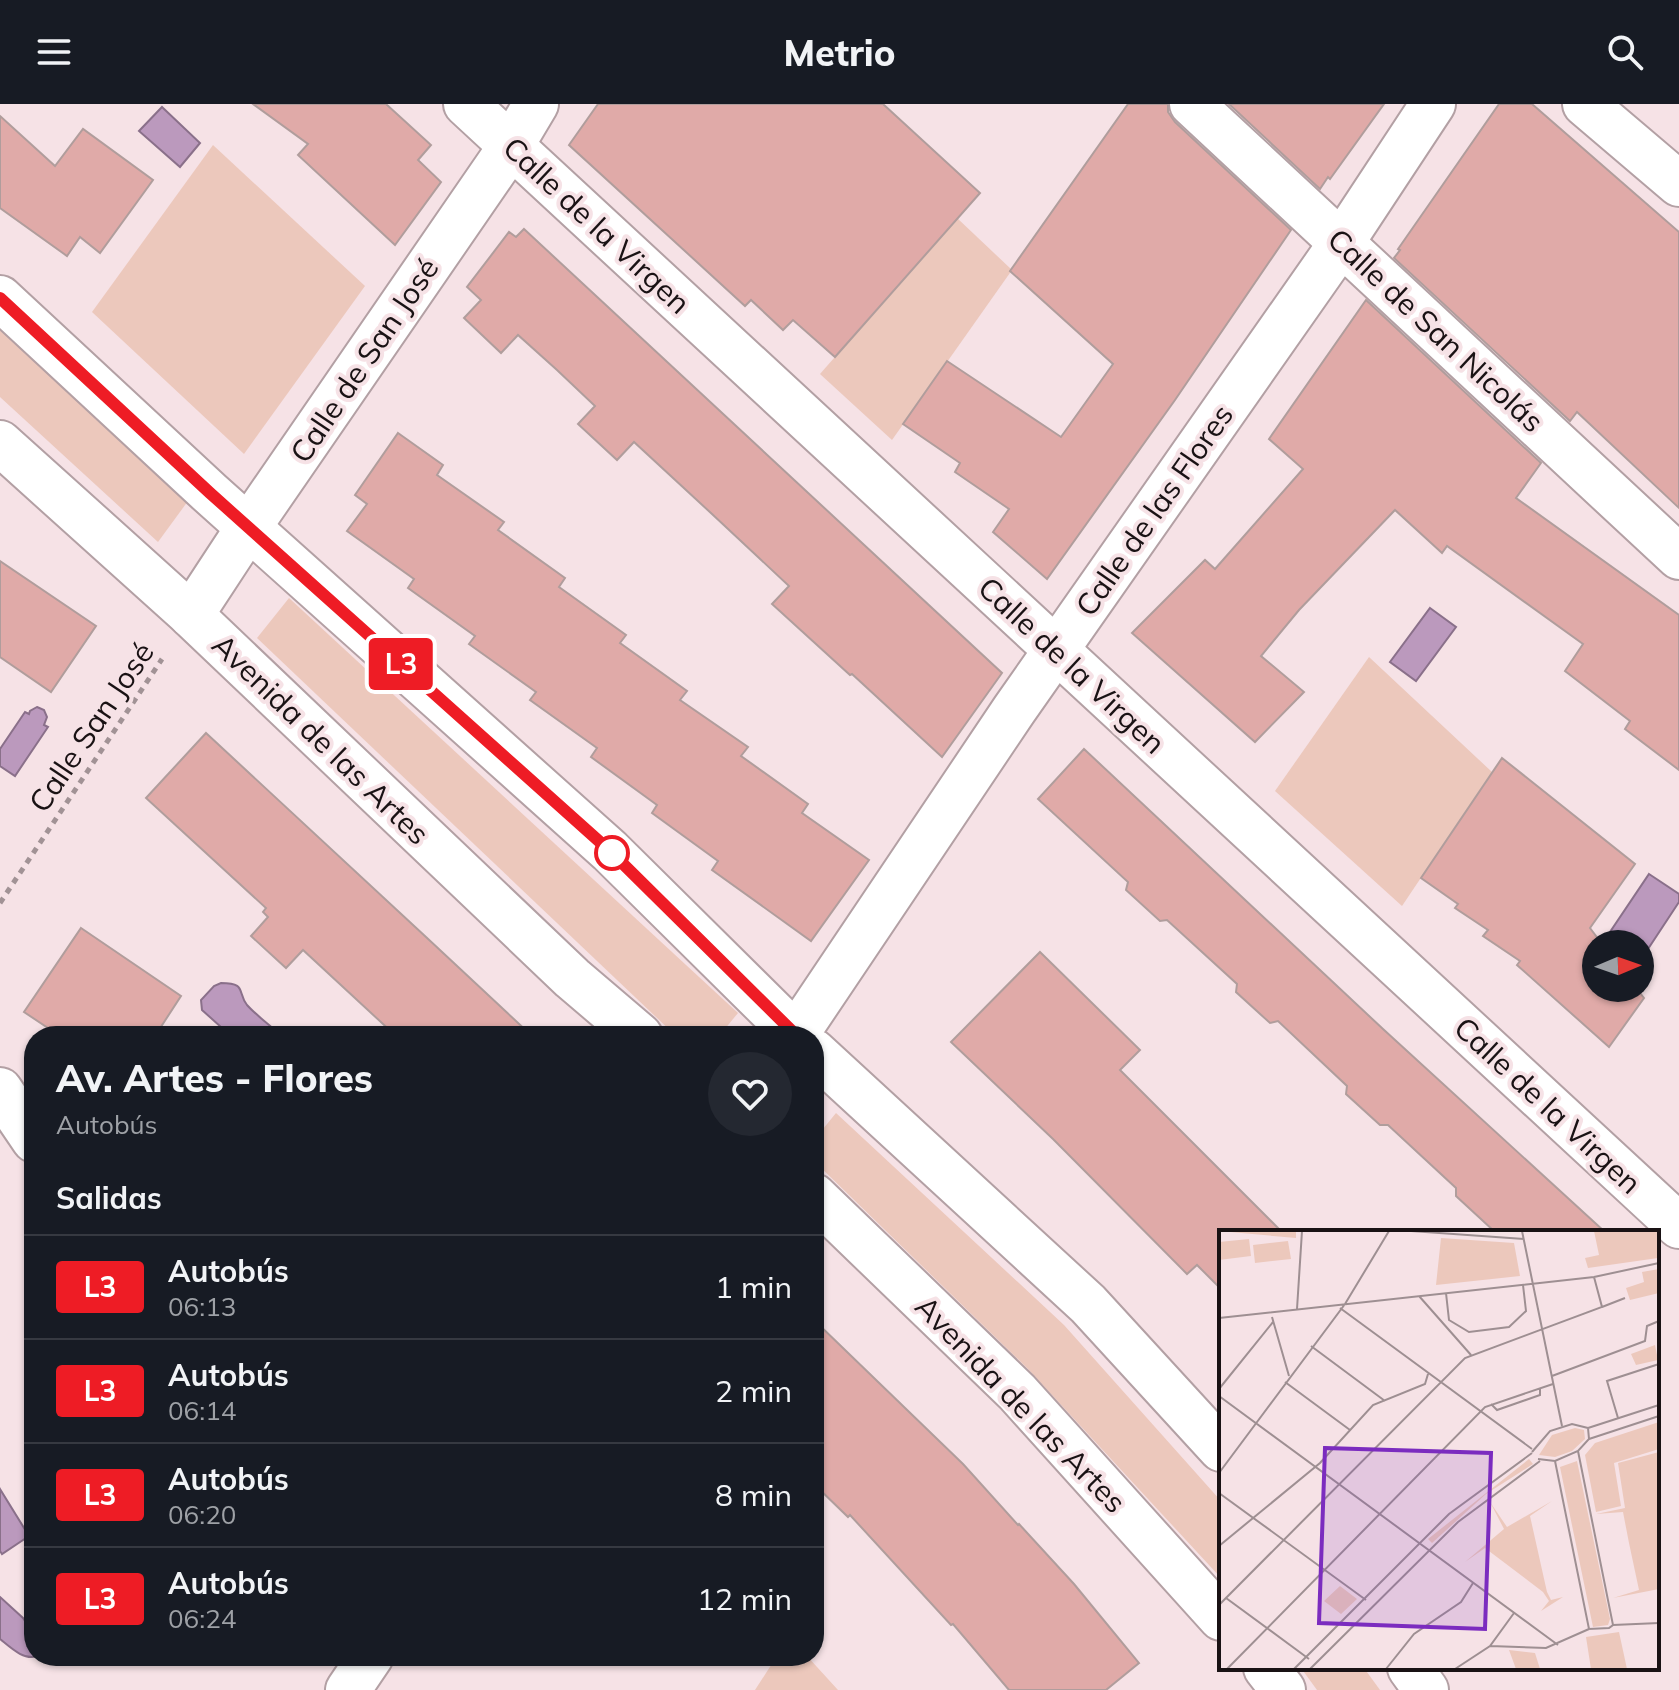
<!DOCTYPE html>
<html lang="es">
<meta charset="utf-8">
<style>
body{margin:0;font-family:Mulish,sans-serif;background:#242831;color:#f1f3f6;height:100vh;display:flex;flex-direction:column;font-size:30px;white-space:nowrap}
*{box-sizing:border-box;margin:0}
p{font-size:26px;color:#9ea1a6}
.icon{flex:none;width:44px;height:44px;fill:none;stroke:currentColor;stroke-width:2;stroke-linecap:round;stroke-linejoin:round}
.map{position:relative;flex:1;overflow:hidden}
.side{position:absolute;left:24px;top:922px;width:800px;height:640px;display:flex;flex-direction:column;background:#171b24;border-radius:32px;box-shadow:0 2px 6px #0004}
.side>*{flex:none}
.badge{padding:0 16px;border-radius:6px;font-size:28px;line-height:52px}
.needle{width:52px;rotate:88deg}
.controls{position:absolute;left:1582px;top:826px;display:grid;gap:16px}
.controls a{display:grid;place-items:center;width:72px;height:72px;border-radius:50%;background:#171b24;box-shadow:0 2px 6px #0004;font-size:40px}
.map>.badge{position:absolute;translate:-50% -50%;box-shadow:0 0 0 4px #fff}
h2{padding:0 32px;font-size:30px;line-height:72px}
.round{display:grid;place-items:center;flex:none;width:84px;height:84px;border-radius:42px;background:#242831}
.head{display:flex;align-items:center;justify-content:space-between;height:136px;padding:0 32px}
h1{font-size:38px;font-weight:800;line-height:60px}
ul{padding:0;list-style:none}
li{display:flex;align-items:center;gap:24px;height:104px;padding:0 32px;border-top:2px solid #363941}
li div{flex:1}
li b{display:block;font-size:30px}
li em{font-style:normal}
li .badge{min-width:88px;font-weight:700;text-align:center}
header{display:flex;justify-content:space-between;align-items:center;height:104px;padding:0 32px;background:#171b24;font-size:36px;font-weight:800}
.map>svg:first-child{display:block}
.green{fill:#ecc8bc}
.water{fill:#bb99bd;stroke:#8a708a;stroke-width:2}
.building{fill:#e0aaa8;stroke:#b09d9c;stroke-width:2}
.lines{fill:none;stroke-linecap:round;stroke-linejoin:round}
.street-casing{stroke:#b3a0a4;stroke-width:48}
.path{stroke:#a19295;stroke-width:5;stroke-dasharray:6 6;stroke-linecap:butt}
.street{stroke:#fff;stroke-width:44}
.line-casing{stroke:#fff;stroke-width:18}
.line{stroke:#ee1c25;stroke-width:12}
.stop-dot{fill:#fff;stroke:#ee1c25;stroke-width:4}
.labels{text-anchor:middle;dominant-baseline:central;stroke-width:8;stroke-linejoin:round;paint-order:stroke}
.street-label{font-size:30px;fill:#191214;stroke:#f6e2e6}
.inset-road{fill:none;stroke:#9e8f92;stroke-width:2}
.view{fill:#7b2cbf;fill-opacity:0.15;stroke:#7b2cbf;stroke-width:4}
.inset-edge{fill:none;stroke:#191214;stroke-width:4}
</style>
<header><svg class="icon" aria-label="menu" viewBox="0 0 24 24"><path d="M4 6h16M4 12h16M4 18h16"/></svg>Metrio<svg class="icon" aria-label="search" viewBox="0 0 24 24"><circle cx="10" cy="10" r="6"/><path d="M15 15l6 6"/></svg></header>
<div class="map">
<svg width="1679" height="1586" viewBox="0 0 1679 1586">
<rect width="100%" height="100%" fill="#f6e2e6"/>
<g class="green">
<polygon points="213,41 365,182 244,350 92,208"/>
<polygon points="957,114 1012,166 892,336 820,270"/>
<polygon points="0,221 188,397 158,438 0,293"/>
<polygon points="289,494 738,909 719,932 676,932 257,534"/>
<polygon points="1369,553 1492,668 1402,802 1275,687"/>
<polygon points="836,1009 1064,1221 1221,1397 1221,1474 1027,1264 814,1057 814,1036"/>
<polygon points="773,1552 807,1552 838,1586 755,1586 775,1555"/>
<polygon points="1301,1564 1364,1564 1380,1586 1317,1586"/>
</g>
<g class="water">
<polygon points="162,3 200,39 180,63 139,27"/>
<polygon points="1430,504 1456,523 1416,577 1390,558"/>
<polygon points="37,603 44,606 47,613 44,621 48,623 15,672 0,662 0,645 25,608 29,610 30,607"/>
<polygon points="1649,770 1679,790 1679,798 1644,851 1640,848 1640,840 1628,840 1610,828"/>
<path d="M 221,879 C 247,879 237,888 247,901 C 255,910 267,919 276,927 L 277,932 L 231,932 L 202,906 L 201,896 L 214,882 Z"/>
<polygon points="0,1385 29,1432 2,1450 0,1447"/>
<path d="M 0,1493 L 23,1514 L 33,1529 L 34,1552 L 37,1552 C 24,1557 10,1543 0,1535 Z"/>
</g>
<g class="building">
<polygon points="253,0 386,0 431,41 418,56 441,78 395,141 298,51 308,40"/>
<polygon points="598,0 883,0 980,89 835,253 793,216 783,226 751,196 745,202 569,41"/>
<polygon points="1128,0 1168,0 1168,8 1175,18 1291,126 1175,296 1047,475 993,428 1009,405 955,368 960,359 903,320 947,257 1061,333 1113,260 1010,167"/>
<polygon points="1229,0 1384,0 1330,75 1328,73 1320,85"/>
<polygon points="1499,0 1532,0 1679,128 1679,404 1577,308 1570,317 1394,154 1400,146 1398,145"/>
<polygon points="0,12 55,62 83,25 153,76 100,149 80,133 67,152 0,104"/>
<polygon points="524,125 1002,569 942,653 852,570 850,571 772,500 789,482 712,410 634,338 617,356 578,320 595,302 557,266 518,231 501,249 464,214 481,196 467,183 509,128 516,133"/>
<polygon points="1366,196 1541,359 1516,394 1679,511 1679,666 1625,625 1630,617 1565,567 1583,540 1447,442 1442,449 1395,406 1299,506 1261,552 1304,588 1255,638 1132,529 1205,456 1215,465 1303,365 1269,335"/>
<polygon points="398,329 443,361 437,371 504,418 498,426 565,474 559,483 626,531 620,539 687,587 680,596 748,643 741,652 808,700 802,709 869,756 811,837 712,766 718,757 652,709 657,701 591,653 597,644 530,596 536,588 469,540 475,532 408,484 414,475 347,427 367,400 355,391"/>
<polygon points="0,457 96,522 51,588 0,553"/>
<polygon points="206,629 426,833 532,932 396,932 303,846 286,864 251,832 268,813 263,808 266,804 146,694"/>
<polygon points="1084,645 1383,925 1605,1128 1495,1128 1456,1092 1456,1084 1388,1021 1380,1021 1346,990 1347,982 1278,917 1270,919 1236,888 1237,880 1167,816 1160,817 1126,786 1128,778 1038,695"/>
<polygon points="1502,654 1635,760 1590,824 1602,840 1596,840 1596,884 1636,884 1644,894 1609,943 1517,861 1520,857 1483,832 1488,826 1455,804 1458,800 1421,774"/>
<polygon points="81,824 181,892 155,932 60,932 24,908"/>
<polygon points="1040,848 1140,946 1120,966 1282,1128 1221,1128 1221,1185 1197,1161 1187,1170 1053,1035 951,938"/>
<polygon points="814,1216 963,1360 1018,1421 1019,1420 1074,1480 1139,1559 1106,1586 1009,1586 953,1520 951,1521 850,1411 848,1413 814,1380"/>
</g>
<g class="lines">
<defs>
<g id="street">
<polyline points="466,0 1679,1122"/>
<polyline points="1192,0 1679,453"/>
<polyline points="1585,0 1679,80"/>
<polyline points="0,194 210,389 610,747 797,932"/>
<polyline points="0,339 191,511 572,874 640,932"/>
<polyline points="191,511 248,424 511,42 536,0"/>
<polyline points="795,932 1014,606 1342,138 1433,0"/>
<polyline points="814,948 1088,1200 1221,1345"/>
<polyline points="0,986 34,1036"/>
<polyline points="814,1092 1017,1288 1221,1514"/>
<polyline points="1266,1564 1283,1586"/>
<polyline points="1410,1564 1426,1586"/>
<polyline points="348,1586 371,1552"/>
</g>
</defs>
<use href="#street" class="street-casing"/>
<polyline class="path" points="0,799 162,555"/>
<use href="#street" class="street"/>
</g>
<g class="lines">
<defs>
<polyline id="line" points="0,194 210,389 610,747 797,932"/>
</defs>
<use href="#line" class="line-casing"/>
<use href="#line" class="line"/>
</g>
<circle class="stop-dot" cx="612" cy="749" r="16"/>
<g class="labels">
<g class="street-label">
<text transform="translate(597 121) rotate(43)">Calle de la Virgen</text>
<text transform="translate(1436 226) rotate(43)">Calle de San Nicolás</text>
<text transform="translate(364 256) rotate(-56)">Calle de San José</text>
<text transform="translate(1154 406) rotate(-55)">Calle de las Flores</text>
<text transform="translate(1072 561) rotate(43)">Calle de la Virgen</text>
<text transform="translate(91 623) rotate(-56)">Calle San José</text>
<text transform="translate(321 635) rotate(44)">Avenida de las Artes</text>
<text transform="translate(1548 1001) rotate(43)">Calle de la Virgen</text>
<text transform="translate(1021 1300) rotate(46)">Avenida de las Artes</text>
</g>
</g>
<g transform="translate(1219 1126)">
<rect width="440" height="440" fill="#f6e2e6"/>
<path d="M 0,1 L 77,1 L 77,8 ZM 375,1 L 439,1 L 439,28 L 369,38 L 366,28 L 380,25 ZM 222,8 L 295,13 L 301,46 L 217,55 ZM 30,9 L 32,26 L 0,30 L 0,12 ZM 69,11 L 72,29 L 36,33 L 34,15 ZM 440,39 L 440,63 L 411,70 L 407,58 L 425,52 L 423,42 ZM 436,115 L 439,130 L 417,135 L 412,124 ZM 440,192 L 440,219 L 395,233 L 402,276 L 377,282 L 366,225 L 376,213 ZM 356,198 L 365,200 L 366,209 L 353,221 L 336,227 L 320,225 L 333,205 ZM 440,222 L 440,359 L 394,368 L 420,360 L 410,313 L 404,282 L 377,284 L 406,278 L 399,233 ZM 310,229 L 314,234 L 267,264 L 213,313 L 209,309 ZM 358,231 L 391,389 L 389,395 L 374,397 L 341,237 ZM 333,271 L 311,286 L 328,362 L 332,370 L 344,367 L 322,381 L 330,371 L 324,362 L 266,318 L 246,332 L 285,299 L 271,272 L 288,297 ZM 121,356 L 138,369 L 122,384 L 105,371 ZM 400,402 L 408,439 L 372,439 L 367,407 ZM 290,420 L 316,423 L 321,439 L 297,439 Z" fill="#ecc8bc"/>
<path class="inset-road" d="M 192,1 L 305,9M 303,1 L 343,196M 227,63 L 230,90 L 250,102 L 290,97 L 307,81 L 304,55M 200,66 L 252,125M 383,77 L 406,68M 121,78 L 313,219M 78,79 L 83,1M 53,87 L 70,146M 0,88 L 375,47 L 440,33M 92,116 L 166,171M 333,146 L 426,111 L 428,96 L 440,91M 66,152 L 131,200M 0,159 L 54,92M 0,166 L 339,415M 272,174 L 278,180 L 321,165 L 321,158M 399,188 L 388,151 L 440,134M 369,198 L 440,175M 370,209 L 440,186M 313,222 L 331,201 L 353,194 L 369,198M 319,229 L 336,231 L 359,221 L 370,209 L 369,198M 336,231 L 370,399 L 390,398 L 394,395 L 359,221M 0,243 L 126,74 L 170,1M 0,263 L 147,370M 0,316 L 101,233 L 154,175 L 206,154 L 209,144M 7,368 L 90,429M 0,375 L 246,128 L 383,77 L 375,47M 394,395 L 440,393M 271,416 L 327,418 L 370,399M 8,439 L 266,177 L 334,154M 75,439 L 230,284 L 313,223M 91,439 L 239,292 L 321,231M 167,439 L 195,404 L 242,372 L 254,353M 236,439 L 271,416 L 295,383"/>
<path class="view" d="M 106,218 L 272,223 L 266,399 L 100,393 Z"/>
<rect width="440" height="440" class="inset-edge"/>
</g>
</svg>
<div class="controls">
<a><svg class="needle" viewBox="-14 -14 28 28"><path d="M0-13l5 13h-10z" fill="#e53935"/><path d="M0 13l5-13h-10z" fill="#9ea1a6"/></svg></a>
</div>
<b class="badge" style="left:401px;top:560px;background:#ee1c25;color:#fff">L3</b>
<section class="side">
<div class="head"><div><h1>Av. Artes - Flores</h1><p>Autobús</p></div><a class="round"><svg class="icon" aria-label="heart" viewBox="0 0 24 24"><path d="M12 20l-8-8c-3-5 5-10 8-4 3-6 11-1 8 4z"/></svg></a></div>
<h2>Salidas</h2>
<ul>
<li><span class="badge" style="background:#ee1c25;color:#fff">L3</span><div><b>Autobús</b><p>06:13</p></div><em>1 min</em></li>
<li><span class="badge" style="background:#ee1c25;color:#fff">L3</span><div><b>Autobús</b><p>06:14</p></div><em>2 min</em></li>
<li><span class="badge" style="background:#ee1c25;color:#fff">L3</span><div><b>Autobús</b><p>06:20</p></div><em>8 min</em></li>
<li><span class="badge" style="background:#ee1c25;color:#fff">L3</span><div><b>Autobús</b><p>06:24</p></div><em>12 min</em></li>
</ul>
</section>
</div>
